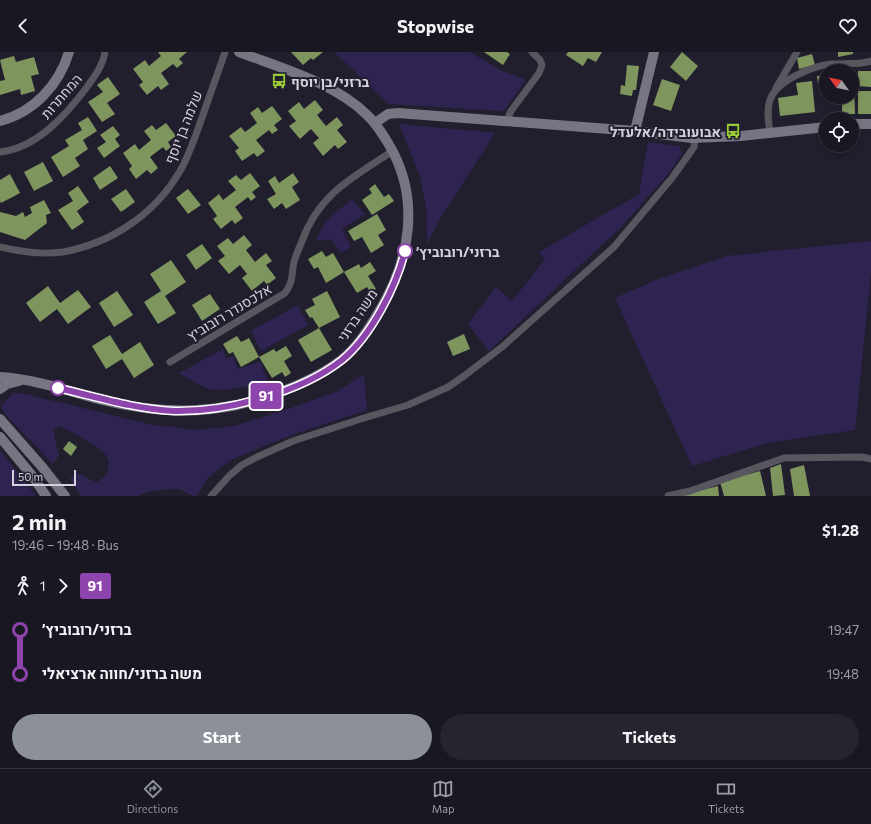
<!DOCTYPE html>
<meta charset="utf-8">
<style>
body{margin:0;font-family:Commissioner,Heebo,sans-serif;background:#26242f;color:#f1f3f6;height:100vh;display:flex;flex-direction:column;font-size:15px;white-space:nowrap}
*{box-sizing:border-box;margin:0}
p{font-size:13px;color:#9f9fa5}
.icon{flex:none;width:22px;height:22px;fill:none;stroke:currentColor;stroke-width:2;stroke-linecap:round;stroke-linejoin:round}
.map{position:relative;height:444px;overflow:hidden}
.details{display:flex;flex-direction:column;background:#191722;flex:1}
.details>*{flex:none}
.badge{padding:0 8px;border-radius:3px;font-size:14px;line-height:26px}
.needle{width:26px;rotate:302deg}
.tools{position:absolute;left:819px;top:12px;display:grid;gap:8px}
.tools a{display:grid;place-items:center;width:40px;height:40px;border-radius:50%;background:#191722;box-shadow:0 2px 6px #0003,0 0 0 1px #373640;font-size:20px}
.scale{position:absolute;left:12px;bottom:10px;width:64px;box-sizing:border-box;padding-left:4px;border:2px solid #d3d2dc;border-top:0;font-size:11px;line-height:14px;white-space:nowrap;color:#d3d2dc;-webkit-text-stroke:3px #211f2e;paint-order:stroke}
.map>.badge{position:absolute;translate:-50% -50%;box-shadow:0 0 0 2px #fff}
.legs{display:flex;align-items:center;gap:6px;height:44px;padding:0 12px;font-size:13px}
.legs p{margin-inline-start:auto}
.head{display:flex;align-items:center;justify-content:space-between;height:68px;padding:0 12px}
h1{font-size:22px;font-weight:700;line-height:30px}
.cta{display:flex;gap:8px;margin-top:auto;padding:8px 12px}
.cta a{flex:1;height:46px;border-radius:24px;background:#8c9099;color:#fff;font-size:16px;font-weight:700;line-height:46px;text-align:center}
.cta a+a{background:#26242f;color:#f1f3f6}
ul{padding:0 12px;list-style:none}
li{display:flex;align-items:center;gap:14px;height:44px;font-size:15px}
li i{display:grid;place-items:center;width:6px;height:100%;margin:0 5px;background:currentColor}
li i::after{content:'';width:10px;height:10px;margin:-5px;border:3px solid;border-radius:50%;background:#191722}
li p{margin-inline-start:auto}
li:first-child i{background:linear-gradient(#0000 50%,currentColor 0)}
li:last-child i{background:linear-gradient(currentColor 50%,#0000 0)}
header{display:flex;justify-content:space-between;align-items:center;height:52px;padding:0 12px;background:#191722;font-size:18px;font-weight:700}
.dock{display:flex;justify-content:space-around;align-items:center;height:56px;border-top:1px solid #373640;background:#191722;font-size:11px;color:#9f9fa5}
.dock a{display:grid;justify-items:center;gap:2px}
.dock .on{color:#8c9099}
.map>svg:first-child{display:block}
.green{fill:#2f2352}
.building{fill:#7e955d}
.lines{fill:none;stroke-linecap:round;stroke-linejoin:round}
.street{stroke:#58575f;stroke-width:7}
.secondary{stroke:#777581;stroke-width:10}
.line-1-casing{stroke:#fff;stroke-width:9}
.line-1{stroke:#8e44ad;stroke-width:6}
.stop-1-dot{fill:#fff;stroke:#8e44ad;stroke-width:2}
.labels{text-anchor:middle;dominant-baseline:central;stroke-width:4;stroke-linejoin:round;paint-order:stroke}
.poi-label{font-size:14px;font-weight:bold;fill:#d3d2dc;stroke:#211f2e;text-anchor:start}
.street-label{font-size:14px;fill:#d3d2dc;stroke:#211f2e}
.stop-label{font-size:14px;font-weight:bold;fill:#d3d2dc;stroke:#211f2e;text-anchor:start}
</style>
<header><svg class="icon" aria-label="back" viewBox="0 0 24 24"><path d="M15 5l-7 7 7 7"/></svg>Stopwise<svg class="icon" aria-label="heart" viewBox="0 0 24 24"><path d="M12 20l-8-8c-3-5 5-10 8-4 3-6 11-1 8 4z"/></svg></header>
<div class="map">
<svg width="871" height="444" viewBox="0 0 871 444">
<rect width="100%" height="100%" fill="#211f2e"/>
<g class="green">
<polygon points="334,0 470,0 500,18 526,28 504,59 389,52"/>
<polygon points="399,72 495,81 440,167 427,192 427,160 420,125"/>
<polygon points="648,90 679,94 682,101 671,119 621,175 489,299 468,272 496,235 512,249 545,207 539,200 639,142"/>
<path d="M 352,148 L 365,162 L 342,177 L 351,195 L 341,201 L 331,187 L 316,189 C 324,168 334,161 352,148 Z"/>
<polygon points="871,189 871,221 855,378 767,391 692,414 615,246 658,227 727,204"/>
<polygon points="298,253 308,273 261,299 251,279"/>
<path d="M 223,297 L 226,306 L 233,304 L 238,317 L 260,310 L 268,330 C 254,334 220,341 206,336 C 197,332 188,326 179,321 Z"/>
<path d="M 364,322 L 367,358 L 300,380 L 264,394 L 231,408 L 208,426 L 196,444 C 189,444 185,438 178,437 C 170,436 145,440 138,444 L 81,444 L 70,427 L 76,421 L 96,430 C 102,428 107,424 108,417 C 109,413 109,409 107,405 C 102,395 71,380 60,374 L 53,378 L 59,403 L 53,412 L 5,362 L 1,354 L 13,341 L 25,342 L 153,373 L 196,378 L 234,374 L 282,359 L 336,340 Z"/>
<polygon points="0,398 36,444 0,444"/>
</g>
<g class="building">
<polygon points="158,0 187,0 179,7 183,11 177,16 173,12 161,21 169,32 161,38 158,34 147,43 139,33 143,30 133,17 145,8 149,14 161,4"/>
<polygon points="291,0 323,0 313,8 311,6 303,13"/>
<polygon points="484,0 507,0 510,2 503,13"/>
<polygon points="568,0 602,0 596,10 588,6 583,14 566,3"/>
<polygon points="682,0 698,14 686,29 670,15"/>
<polygon points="838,0 853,0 853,2 838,5"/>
<polygon points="812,2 815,13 799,17 797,6"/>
<polygon points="14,4 16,10 34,5 39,22 31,24 35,39 21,43 20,37 0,43 0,29 5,28 0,8"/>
<polygon points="627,13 639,14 636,38 633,38 632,44 620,42 621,33 625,34"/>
<polygon points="858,19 871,19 871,35 858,34"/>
<polygon points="826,23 826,31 818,32 817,24"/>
<polygon points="108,25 120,42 107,51 115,62 102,70 88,50 103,40 97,33"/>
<polygon points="662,27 680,33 671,59 653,53"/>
<polygon points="812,29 815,60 780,64 778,46 798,43 796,31"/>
<polygon points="852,34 854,34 855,62 842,62 842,45 852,45"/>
<rect x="858" y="39" width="13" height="23"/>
<polygon points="315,48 323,58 317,63 326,74 337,65 343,73 337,78 347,90 338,97 335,93 323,104 313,91 319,86 311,77 300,87 289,74 296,69 288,59 299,50 304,57"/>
<polygon points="272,54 282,67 274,73 278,78 272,82 269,78 256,88 265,99 257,105 254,101 242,109 235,99 239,96 229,84 241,75 245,80 257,71 250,61 258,55 262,61"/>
<polygon points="88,65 97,79 83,88 88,97 75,106 80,114 63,125 51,105 69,94 65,88 82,78 78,71"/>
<polygon points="166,71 176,84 168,90 171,95 166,99 163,95 150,105 158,116 151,122 147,118 136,127 129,117 132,114 123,101 135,92 139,98 151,88 144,79 152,73 156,78"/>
<polygon points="113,74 120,83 115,87 120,94 104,106 97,96 106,90 100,83"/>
<polygon points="43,110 53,129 34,139 24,120"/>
<polygon points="110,114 118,126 100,138 93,126"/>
<polygon points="250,121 260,134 252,140 256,145 251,149 248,145 235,155 243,166 235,172 232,168 221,177 213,167 217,164 208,151 219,142 223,148 236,138 228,129 236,123 241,128"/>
<polygon points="293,121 299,130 292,135 300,148 286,157 282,151 274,157 267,147 276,142 268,129 275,124 279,131"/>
<polygon points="10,122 20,141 1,151 0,149 0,128"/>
<polygon points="375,132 384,145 389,142 394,149 372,163 362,148 372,141 369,137"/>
<polygon points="78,134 89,150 77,159 84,170 72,178 58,158 73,149 68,141"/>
<polygon points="126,137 135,150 121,160 111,147"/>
<polygon points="188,137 201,153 188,162 176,146"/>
<polygon points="44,148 51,161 46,163 47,171 34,181 25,188 0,180 0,160 16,164 23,160 25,165 32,161 30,155"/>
<polygon points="377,162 386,178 378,183 384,193 371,201 362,185 354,189 348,179"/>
<polygon points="244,183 252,193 246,198 255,210 266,201 272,209 266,213 276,226 267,233 264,229 252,239 242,226 247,222 240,213 229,222 218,209 225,204 217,194 228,186 233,192"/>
<polygon points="202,192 212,206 196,218 186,203"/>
<polygon points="322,199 326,205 333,201 344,220 326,231 318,215 314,217 308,207"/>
<polygon points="171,208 186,230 165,244 176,261 158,272 144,250 161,239 150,222"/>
<polygon points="370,210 376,219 368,224 376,237 370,240 367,235 357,241 344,220 359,212 361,216"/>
<polygon points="48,234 60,251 78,238 91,255 68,272 57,257 40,270 26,251"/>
<polygon points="117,239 133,263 114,275 99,251"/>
<polygon points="327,239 340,265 319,276 332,298 311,310 298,288 319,276 312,265 310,266 305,258 315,253 312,247"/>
<polygon points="210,242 220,257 202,269 192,253"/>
<polygon points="464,282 470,297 453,304 447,290"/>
<polygon points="110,283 122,302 140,290 154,313 134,326 122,307 106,317 92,294"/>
<polygon points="237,284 241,290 249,286 259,305 274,297 276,300 286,294 292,304 284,309 291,321 285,325 282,320 272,326 259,305 241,315 233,300 229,302 223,292"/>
<polygon points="69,389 77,395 71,404 63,397"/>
<polygon points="781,412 785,443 773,444 770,416"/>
<polygon points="804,413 810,444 794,444 790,417"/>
<polygon points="760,419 766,444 724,444 720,430"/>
<polygon points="718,434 719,444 683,444 682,443"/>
</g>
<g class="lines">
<g class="street">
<polyline points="776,36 797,0"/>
<polyline points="506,70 511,59 539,21 542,13 540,8 532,0"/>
<path d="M 770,82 C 769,71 766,59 770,48 C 776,29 812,14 831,12 C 845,11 858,13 871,9"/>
<path d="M 0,100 C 37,96 66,63 87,35 C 95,24 103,13 105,0"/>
<path d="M 0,195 C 21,200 42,203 63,200 C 112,191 155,162 180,119 C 190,102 196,82 203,63 C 210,42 218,21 225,0"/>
<path d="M 170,310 L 285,241 C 294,228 291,224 294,210 C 296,203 299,196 302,189 C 319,142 353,125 393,99"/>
<polyline points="211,444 230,423 242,413 257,405 293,389 364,366 408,353 448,335 464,324 502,295 614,195 672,126 694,95 695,86"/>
<polyline points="668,444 690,439 784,406 862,405 871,407"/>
</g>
<g class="secondary">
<path d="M 0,69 C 34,60 59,33 69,0"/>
<polyline points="375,71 388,62 398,61 635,79 692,86 741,84 826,75"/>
<polyline points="852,72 871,72"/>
<polyline points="635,79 654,0"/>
<path d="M 0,325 C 35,327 69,339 102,348 C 146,359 193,362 237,353 C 273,344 311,331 340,309 C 356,297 367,279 377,263 C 410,210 422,147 388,91 C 382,81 376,71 367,63 C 335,31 281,16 239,0"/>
<polyline points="0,337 7,332 19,329"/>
<polyline points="0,367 43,416 65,444"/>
<polyline points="0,385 34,426 46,444"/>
</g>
</g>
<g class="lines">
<defs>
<path id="line-1" d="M 58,336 C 97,345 134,357 174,359 C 226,360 300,341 342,308 C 371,284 396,235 405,199"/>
</defs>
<use href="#line-1" class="line-1-casing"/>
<use href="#line-1" class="line-1"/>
</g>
<defs>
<symbol id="bus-bare" viewBox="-9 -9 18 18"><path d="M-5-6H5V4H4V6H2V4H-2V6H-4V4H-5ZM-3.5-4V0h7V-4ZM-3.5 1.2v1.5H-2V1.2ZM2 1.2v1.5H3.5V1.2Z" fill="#99cb36" stroke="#211f2e" stroke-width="2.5" paint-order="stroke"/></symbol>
</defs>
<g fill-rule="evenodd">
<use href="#bus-bare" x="268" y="18" width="22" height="22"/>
<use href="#bus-bare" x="722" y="68" width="22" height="22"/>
</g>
<g class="stop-1-dot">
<circle cx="405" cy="199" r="7"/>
<circle cx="58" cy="336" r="7"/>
</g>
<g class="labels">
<g class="poi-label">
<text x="291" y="29">ברזני/בן יוסף</text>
<text x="721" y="79" text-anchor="end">אבועובידה/אלעדל</text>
</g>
<g class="street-label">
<text transform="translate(61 44) rotate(-49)">המחתרות</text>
<text transform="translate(183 75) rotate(-68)">שלמה בן יוסף</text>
<text transform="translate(229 260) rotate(-31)">אלכסנדר רובוביץ</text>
<text transform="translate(357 263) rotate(-56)">משה ברזני</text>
</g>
<g class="stop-label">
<text x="416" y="199">ברזני/רובוביץ׳</text>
</g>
</g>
</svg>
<div class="tools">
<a><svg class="needle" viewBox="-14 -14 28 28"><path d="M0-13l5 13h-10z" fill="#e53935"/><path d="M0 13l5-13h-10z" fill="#9f9fa5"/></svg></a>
<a><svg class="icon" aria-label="locate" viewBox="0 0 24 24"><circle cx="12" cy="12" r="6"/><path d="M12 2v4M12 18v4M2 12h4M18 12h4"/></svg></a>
</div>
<div class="scale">50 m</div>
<b class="badge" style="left:266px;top:344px;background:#8e44ad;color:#fff">91</b>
</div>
<section class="details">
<div class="head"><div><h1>2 min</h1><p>19:46 – 19:48 · Bus</p></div><b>$1.28</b></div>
<div class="legs"><svg class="icon" aria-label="walk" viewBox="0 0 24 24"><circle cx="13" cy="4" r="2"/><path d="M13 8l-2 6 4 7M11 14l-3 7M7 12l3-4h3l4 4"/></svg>1<svg class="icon" aria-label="forward" viewBox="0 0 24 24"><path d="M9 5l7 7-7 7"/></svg><b class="badge" style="background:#8e44ad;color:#fff">91</b></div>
<ul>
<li><i style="color:#8e44ad"></i><b>ברזני/רובוביץ׳</b><p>19:47</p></li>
<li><i style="color:#8e44ad"></i><b>משה ברזני/חווה ארציאלי</b><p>19:48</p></li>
</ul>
<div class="cta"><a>Start</a><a>Tickets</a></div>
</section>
<nav class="dock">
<a class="on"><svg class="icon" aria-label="directions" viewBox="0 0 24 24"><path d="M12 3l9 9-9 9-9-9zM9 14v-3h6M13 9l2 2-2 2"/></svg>Directions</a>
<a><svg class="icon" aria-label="map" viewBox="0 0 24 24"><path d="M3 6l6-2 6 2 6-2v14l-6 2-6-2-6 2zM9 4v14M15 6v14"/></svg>Map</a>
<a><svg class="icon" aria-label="tickets" viewBox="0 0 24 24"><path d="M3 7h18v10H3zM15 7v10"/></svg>Tickets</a>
</nav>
